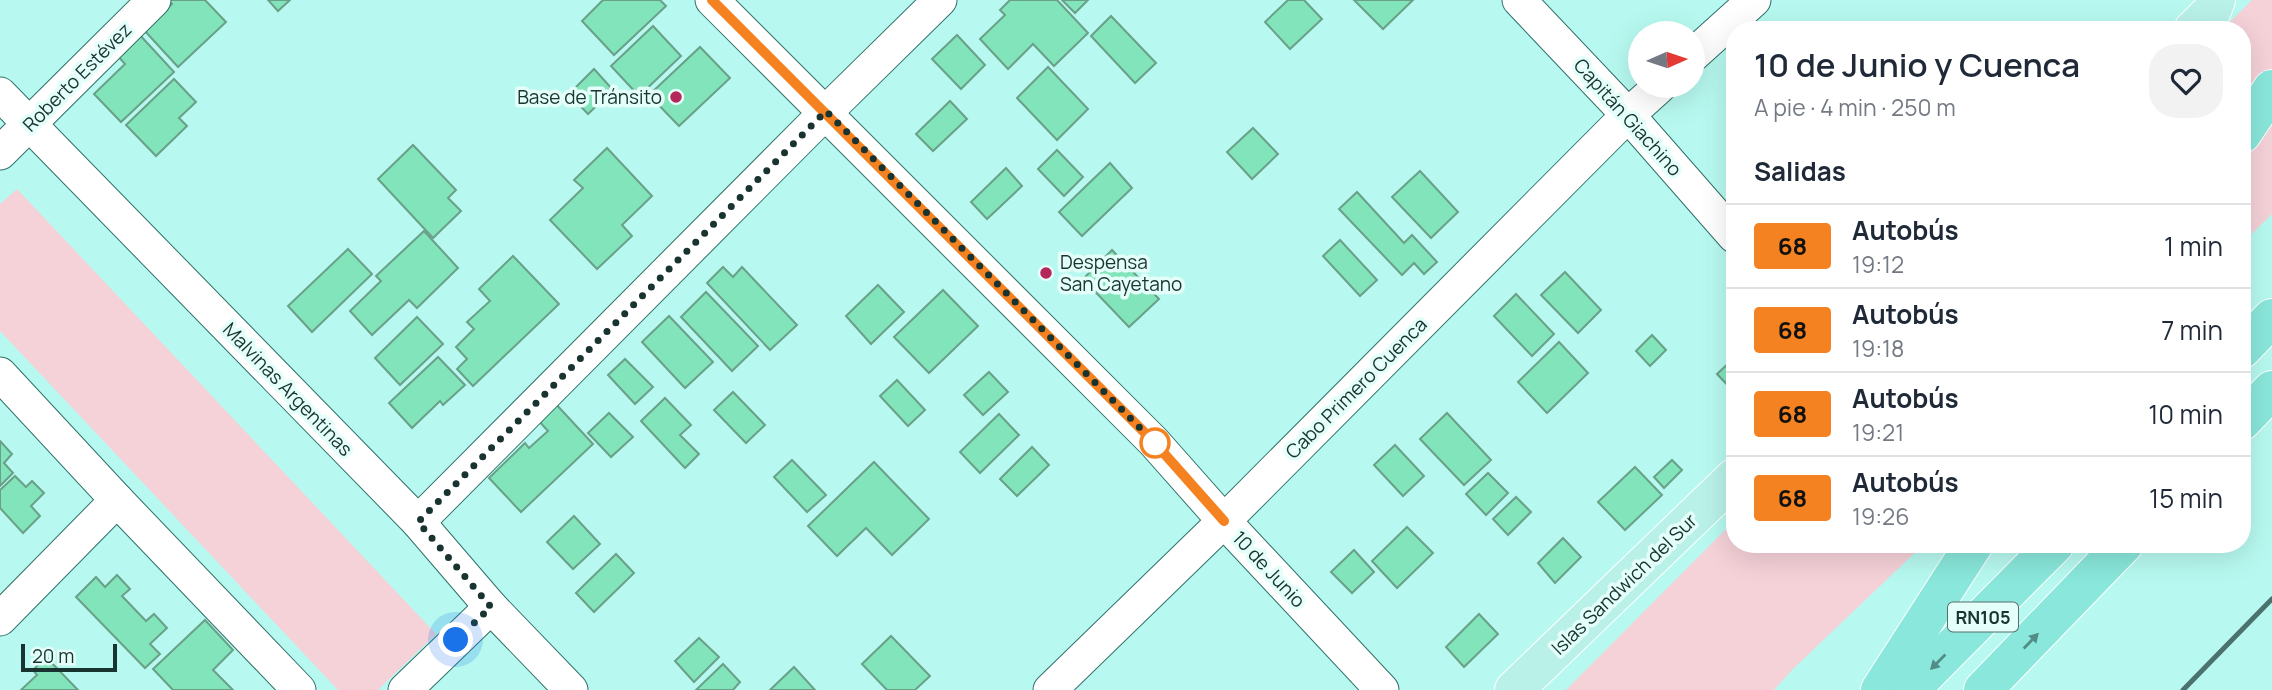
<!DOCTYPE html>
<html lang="es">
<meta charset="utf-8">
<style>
body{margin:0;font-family:Manrope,sans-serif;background:#f2f2f3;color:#1f2937;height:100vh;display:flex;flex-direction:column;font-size:26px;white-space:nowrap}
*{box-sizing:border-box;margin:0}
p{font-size:23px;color:#747a83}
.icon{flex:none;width:38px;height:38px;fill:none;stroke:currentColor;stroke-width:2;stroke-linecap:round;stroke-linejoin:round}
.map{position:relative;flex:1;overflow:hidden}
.drawer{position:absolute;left:1726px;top:21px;width:525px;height:532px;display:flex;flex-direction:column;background:#fff;border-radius:28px;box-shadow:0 7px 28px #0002}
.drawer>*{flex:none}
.badge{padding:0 14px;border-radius:5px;font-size:24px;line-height:46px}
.needle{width:46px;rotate:87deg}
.tools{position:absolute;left:1628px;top:21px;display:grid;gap:14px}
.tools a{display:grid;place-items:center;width:77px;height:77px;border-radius:50%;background:#fff;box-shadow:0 7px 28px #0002;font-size:35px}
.scale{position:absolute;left:21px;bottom:18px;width:96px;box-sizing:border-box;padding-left:7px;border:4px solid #183330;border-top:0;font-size:19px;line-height:24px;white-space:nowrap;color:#183330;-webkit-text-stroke:5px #e4fef9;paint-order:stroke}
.you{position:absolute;width:35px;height:35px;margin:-18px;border:5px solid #fff;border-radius:50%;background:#1a73e8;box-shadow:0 0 0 10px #1a73e833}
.map>.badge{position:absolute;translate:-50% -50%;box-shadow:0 0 0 4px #fff}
h2{padding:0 28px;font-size:26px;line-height:63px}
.round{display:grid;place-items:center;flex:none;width:74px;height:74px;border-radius:28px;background:#f2f2f3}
.headline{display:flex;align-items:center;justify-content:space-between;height:119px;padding:0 28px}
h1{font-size:33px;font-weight:600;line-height:52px}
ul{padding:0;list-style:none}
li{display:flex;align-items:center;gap:21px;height:84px;padding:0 28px;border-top:2px solid #e0e1e3}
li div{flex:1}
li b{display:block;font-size:26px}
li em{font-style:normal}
li .badge{min-width:77px;font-weight:700;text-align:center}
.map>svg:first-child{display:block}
.green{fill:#f5d1d8}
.building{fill:#81e4ba;stroke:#6aa088;stroke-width:2}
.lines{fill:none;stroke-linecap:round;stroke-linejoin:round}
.minor-casing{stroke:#307169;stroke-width:35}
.major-casing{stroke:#fff;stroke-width:40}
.highway-casing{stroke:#fff;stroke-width:40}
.minor{stroke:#fff;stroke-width:33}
.major{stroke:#b9f1e9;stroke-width:38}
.highway{stroke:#8ae7db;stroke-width:38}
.rail{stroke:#4b726d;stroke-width:5}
.oneway{fill:#518d86}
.line-casing{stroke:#fff;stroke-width:16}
.line{stroke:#f58220;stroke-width:10}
.walk{stroke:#183330;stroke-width:7;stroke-dasharray:0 12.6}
.poi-dot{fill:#b5275a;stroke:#e4fef9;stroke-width:2.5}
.stop-dot{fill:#fff;stroke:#f58220;stroke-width:3.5}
.labels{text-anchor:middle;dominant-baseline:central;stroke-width:7;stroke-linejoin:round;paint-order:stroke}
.shield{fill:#e4fef9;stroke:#55706c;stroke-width:2}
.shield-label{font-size:18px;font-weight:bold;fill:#183330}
.street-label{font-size:19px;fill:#183330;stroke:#e4fef9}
.poi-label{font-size:19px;fill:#183330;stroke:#e4fef9;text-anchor:end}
</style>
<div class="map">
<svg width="2272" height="690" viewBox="0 0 2272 690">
<rect width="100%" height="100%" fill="#b7f9f0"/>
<g class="green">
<polygon points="2252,0 2272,0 2272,214 2242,243 2242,30 2222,30"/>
<polygon points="17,189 436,634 378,690 338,690 0,331 0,204"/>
<polygon points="1734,521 1734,544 1924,544 1793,669 1774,690 1566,690"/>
</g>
<g class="building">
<polygon points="168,0 205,0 226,22 178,67 144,30 172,4"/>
<polygon points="268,0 290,0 278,11"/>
<polygon points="603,0 660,0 666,6 614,55 582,21"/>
<polygon points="1010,0 1057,0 1088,33 1054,66 1033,44 1008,69 980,39 1005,15 1000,10"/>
<polygon points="1062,0 1088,0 1075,13"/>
<polygon points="1288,0 1304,0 1322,19 1290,49 1265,22"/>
<polygon points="1354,0 1413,0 1383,29"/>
<polygon points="1111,16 1156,63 1135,83 1091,36"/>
<polygon points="653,26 681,56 639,96 611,66"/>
<polygon points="138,33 174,72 121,122 94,94 125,64 116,54"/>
<polygon points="957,35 985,65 961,89 932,59"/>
<polygon points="700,47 730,78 679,126 649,95"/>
<polygon points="1048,67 1088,109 1057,140 1017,98"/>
<polygon points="594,69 613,90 588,114 569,94"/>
<polygon points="174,79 196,102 179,118 187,126 156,156 126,125"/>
<polygon points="950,101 967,119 933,151 916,134"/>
<polygon points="1253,128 1278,154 1252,179 1227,152"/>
<polygon points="413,145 456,190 448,198 461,211 433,238 378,179"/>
<polygon points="607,148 652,196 622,225 632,236 597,269 550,220 583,188 574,180"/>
<polygon points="1057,150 1083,177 1064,196 1038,169"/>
<polygon points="1110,163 1132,188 1082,236 1059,212"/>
<polygon points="1006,168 1022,186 987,219 971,202"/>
<polygon points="1420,171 1458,212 1431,238 1392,197"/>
<polygon points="1357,192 1404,243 1412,235 1437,262 1424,274 1414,263 1402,275 1339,209"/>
<polygon points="424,231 458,268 417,308 409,300 372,335 350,311 381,281 376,276"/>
<polygon points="1340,240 1377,280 1360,296 1323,256"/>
<polygon points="348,249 372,274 312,332 288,306"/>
<polygon points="1112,250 1159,299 1129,327 1083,279"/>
<polygon points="513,256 559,304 473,386 457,369 467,359 456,347 474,329 467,322 490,301 479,289"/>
<polygon points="723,267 733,277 742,267 797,325 770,350 707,283"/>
<polygon points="1565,272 1601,310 1578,333 1541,295"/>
<polygon points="878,285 904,312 871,344 846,316"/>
<polygon points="943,290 978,326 929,373 894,337"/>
<polygon points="706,292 758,346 732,371 681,317"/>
<polygon points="1516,294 1554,334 1532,356 1494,316"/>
<polygon points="669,316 713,362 685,388 642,342"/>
<polygon points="417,317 443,344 400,385 375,358"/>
<polygon points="1652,335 1666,350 1650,366 1636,351"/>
<polygon points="1559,342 1588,373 1547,413 1518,382"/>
<polygon points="438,357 465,385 443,405 440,401 412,428 389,403"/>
<polygon points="1734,358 1734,392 1717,374"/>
<polygon points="625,359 653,387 635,404 608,375"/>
<polygon points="989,372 1008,392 983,415 964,395"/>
<polygon points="897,380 925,410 908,426 880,396"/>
<polygon points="733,392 765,425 746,443 714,410"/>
<polygon points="665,398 691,425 680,435 699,454 685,468 641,421"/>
<polygon points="554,402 593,444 521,512 489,478 525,443 529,448 548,431 537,419"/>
<polygon points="609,413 633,437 611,457 588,433"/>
<polygon points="1447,413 1491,460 1464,485 1420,439"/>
<polygon points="999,414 1019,435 980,473 960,452"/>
<polygon points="0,441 12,454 4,463 13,473 0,486"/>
<polygon points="1395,445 1424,476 1403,496 1374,465"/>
<polygon points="1032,447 1049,465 1017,496 1000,479"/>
<polygon points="792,460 826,495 807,512 774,477"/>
<polygon points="1672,460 1682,470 1664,488 1654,477"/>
<polygon points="874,462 929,519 892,555 866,528 837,556 808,526"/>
<polygon points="1635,467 1662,495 1625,530 1598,502"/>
<polygon points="1488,473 1508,493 1486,515 1466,494"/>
<polygon points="15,476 26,487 32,481 44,493 31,506 40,516 23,533 0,508 0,490"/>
<polygon points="1516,497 1531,512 1508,535 1493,519"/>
<polygon points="574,516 600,544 573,569 547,542"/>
<polygon points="1407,527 1433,553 1397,588 1372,561"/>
<polygon points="1563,538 1581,557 1555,583 1538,563"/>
<polygon points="1354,550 1374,572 1352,593 1331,572"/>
<polygon points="616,554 634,573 594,612 576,593"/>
<polygon points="117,575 130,589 122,596 146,621 154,614 167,628 150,644 160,654 145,668 76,597 96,577 105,587"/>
<polygon points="1479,614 1498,634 1464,667 1446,647"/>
<polygon points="205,620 233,650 213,670 233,690 173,690 153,669"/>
<polygon points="891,636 930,676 915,690 887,690 862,664"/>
<polygon points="699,638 719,657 694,682 675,661"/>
<polygon points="46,657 78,690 21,690 37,675 33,670"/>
<polygon points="723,664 740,682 733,690 696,690"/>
<polygon points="794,667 815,690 770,690"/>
</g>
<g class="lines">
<defs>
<g id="minor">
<polyline points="712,0 1154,442 1224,521 1382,690"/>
<polyline points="1519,0 1628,115 1734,236"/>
<polyline points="1692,56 1754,0"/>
<polyline points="0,94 418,522 491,607 571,690"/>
<polyline points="0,153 154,0"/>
<polyline points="0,374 117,500 299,690"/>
<polyline points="418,522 826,112 940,0"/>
<polyline points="0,619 117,500"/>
<polyline points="405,690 491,607"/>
<polyline points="1050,690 1224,521 1628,115 1660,86"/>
</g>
<g id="major">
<polyline points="2193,30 2212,11 2216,0"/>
<polyline points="1514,690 1734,478"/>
</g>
<g id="highway">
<polyline points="2242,134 2272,89"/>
<polyline points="2242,349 2272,318"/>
<polyline points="2242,421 2272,390"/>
<polyline points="1880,690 1974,544"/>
<polyline points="1910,690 2055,544"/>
<polyline points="1983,690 2124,544"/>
</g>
</defs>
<use href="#minor" class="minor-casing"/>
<use href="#major" class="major-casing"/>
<use href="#highway" class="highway-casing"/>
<use href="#minor" class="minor"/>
<use href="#major" class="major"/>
<use href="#highway" class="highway"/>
<polyline class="rail" points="2183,690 2272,599"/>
</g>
<defs><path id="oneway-solid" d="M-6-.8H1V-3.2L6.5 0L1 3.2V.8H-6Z" transform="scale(1.75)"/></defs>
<g class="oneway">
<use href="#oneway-solid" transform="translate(2031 641) rotate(-46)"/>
<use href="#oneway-solid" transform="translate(1938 662) rotate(135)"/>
</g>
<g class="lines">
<defs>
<polyline id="line" points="712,0 1154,442 1224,521"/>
</defs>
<use href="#line" class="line-casing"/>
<use href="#line" class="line"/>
<polyline class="walk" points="456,640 491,607 418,522 826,111 1155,443"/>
</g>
<g class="poi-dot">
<circle cx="676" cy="97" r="7"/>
<circle cx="1046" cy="273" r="7"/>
</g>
<circle class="stop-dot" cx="1155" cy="443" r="14"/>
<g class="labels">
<rect class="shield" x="1948" y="602.5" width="70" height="29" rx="5"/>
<g class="shield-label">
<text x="1983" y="617">RN105</text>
</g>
<g class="street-label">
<text transform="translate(77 77) rotate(-45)">Roberto Estévez</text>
<text transform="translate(1628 117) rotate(48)">Capitán Giachino</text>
<text transform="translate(1356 388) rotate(-45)">Cabo Primero Cuenca</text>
<text transform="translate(288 389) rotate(46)">Malvinas Argentinas</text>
<text transform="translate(1269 569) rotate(47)">10 de Junio</text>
<text transform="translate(1624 584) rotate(-44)">Islas Sandwich del Sur</text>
</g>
<g class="poi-label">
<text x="662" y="97">Base de Tránsito</text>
<text x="1060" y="262" text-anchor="start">Despensa<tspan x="1060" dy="22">San Cayetano</tspan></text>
</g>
</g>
</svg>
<div class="tools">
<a><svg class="needle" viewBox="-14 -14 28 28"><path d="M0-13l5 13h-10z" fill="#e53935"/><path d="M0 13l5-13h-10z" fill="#747a83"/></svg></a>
</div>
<div class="scale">20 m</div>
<div class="you" style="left:456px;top:640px"></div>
<section class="drawer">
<div class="headline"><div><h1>10 de Junio y Cuenca</h1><p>A pie · 4 min · 250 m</p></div><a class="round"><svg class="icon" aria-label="heart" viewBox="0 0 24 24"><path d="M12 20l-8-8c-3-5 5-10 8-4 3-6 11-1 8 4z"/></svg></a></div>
<h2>Salidas</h2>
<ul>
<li><span class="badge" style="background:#f58220;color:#111">68</span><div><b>Autobús</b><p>19:12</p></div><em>1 min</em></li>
<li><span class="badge" style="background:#f58220;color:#111">68</span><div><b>Autobús</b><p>19:18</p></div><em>7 min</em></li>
<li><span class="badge" style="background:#f58220;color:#111">68</span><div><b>Autobús</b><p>19:21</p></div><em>10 min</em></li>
<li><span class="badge" style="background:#f58220;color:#111">68</span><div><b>Autobús</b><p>19:26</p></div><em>15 min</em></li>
</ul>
</section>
</div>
